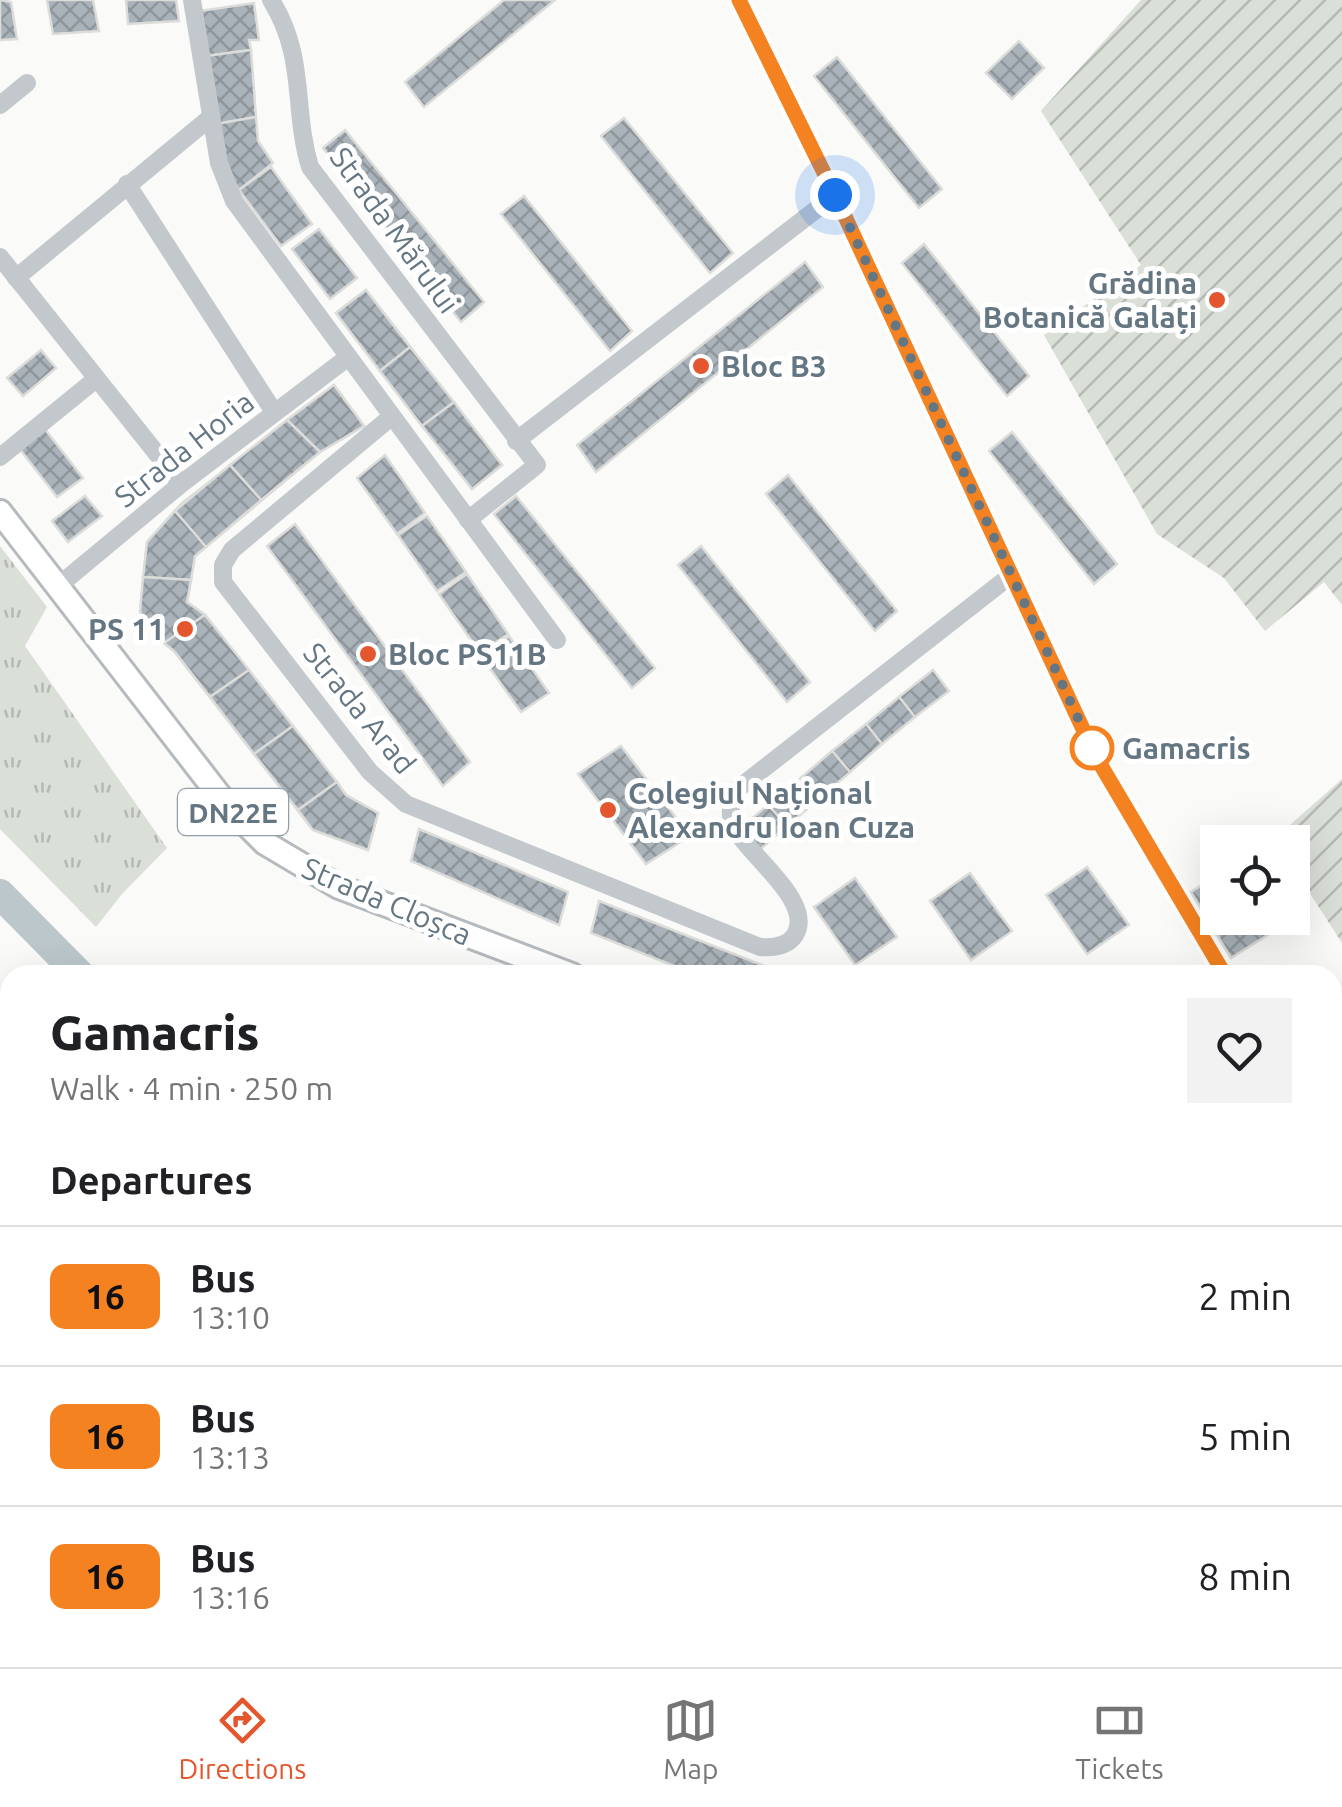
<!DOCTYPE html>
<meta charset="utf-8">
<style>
body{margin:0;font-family:Ubuntu,sans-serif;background:#f2f2f2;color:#202124;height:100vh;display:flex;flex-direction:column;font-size:38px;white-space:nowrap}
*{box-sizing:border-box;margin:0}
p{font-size:32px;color:#757577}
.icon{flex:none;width:55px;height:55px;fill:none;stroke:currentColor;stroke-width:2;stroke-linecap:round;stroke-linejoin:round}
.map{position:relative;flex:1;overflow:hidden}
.sheet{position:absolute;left:0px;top:965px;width:1342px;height:702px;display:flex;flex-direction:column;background:#fff;border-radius:30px 30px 0 0;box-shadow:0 10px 40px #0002}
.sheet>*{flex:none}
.badge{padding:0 20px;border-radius:15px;font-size:35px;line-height:65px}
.tools{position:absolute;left:1200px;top:825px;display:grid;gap:20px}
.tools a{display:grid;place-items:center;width:110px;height:110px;border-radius:0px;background:#fff;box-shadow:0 10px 40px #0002;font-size:50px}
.you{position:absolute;width:50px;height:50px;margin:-25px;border:8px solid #fff;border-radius:50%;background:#1a73e8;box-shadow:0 0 0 15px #1a73e833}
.map>.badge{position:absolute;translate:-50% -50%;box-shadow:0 0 0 5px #fff}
h2{padding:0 50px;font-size:38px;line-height:90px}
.round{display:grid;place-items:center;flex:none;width:105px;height:105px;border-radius:0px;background:#f2f2f2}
.summary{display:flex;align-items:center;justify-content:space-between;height:170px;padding:0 50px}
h1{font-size:48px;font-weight:800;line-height:75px}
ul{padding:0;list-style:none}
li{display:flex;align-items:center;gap:30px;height:140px;padding:0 50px;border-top:2px solid #e0e0e0}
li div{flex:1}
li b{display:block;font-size:38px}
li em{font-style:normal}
li .badge{min-width:110px;font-weight:700;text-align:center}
.tabs{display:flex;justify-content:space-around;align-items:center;height:140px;border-top:2px solid #e0e0e0;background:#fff;font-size:28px;color:#757577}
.tabs a{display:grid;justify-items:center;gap:5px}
.tabs .current{color:#e4572e}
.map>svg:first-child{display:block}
.grass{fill:#dadfd7}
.park{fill:url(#park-tufts)}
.garden{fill:url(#garden-furrows)}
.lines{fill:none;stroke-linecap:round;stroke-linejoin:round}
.river{stroke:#bbc7cb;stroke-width:30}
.building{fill:url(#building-cross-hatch);stroke:#dcdcda;stroke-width:2.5}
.major-casing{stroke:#b5babe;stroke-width:28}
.minor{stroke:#c3c8cc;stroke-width:18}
.major{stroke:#fff;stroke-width:22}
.line-casing{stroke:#fff;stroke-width:22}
.line{stroke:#f58220;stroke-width:15}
.walk{stroke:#657683;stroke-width:10;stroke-dasharray:0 18}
.poi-dot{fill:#e4572e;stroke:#fff;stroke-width:4}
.stop-dot{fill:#fff;stroke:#f58220;stroke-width:5}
.labels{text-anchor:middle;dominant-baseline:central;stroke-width:10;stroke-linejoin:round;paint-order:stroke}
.shield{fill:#fff;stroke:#939fa8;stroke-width:2.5}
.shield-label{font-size:28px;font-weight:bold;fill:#657683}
.street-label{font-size:30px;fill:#657683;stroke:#fff}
.poi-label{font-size:30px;font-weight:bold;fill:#657683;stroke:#fff;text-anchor:start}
.stop-label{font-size:30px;font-weight:bold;fill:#657683;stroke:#fff;text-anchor:start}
</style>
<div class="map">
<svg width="1342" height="1667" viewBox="0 0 1342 1667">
<defs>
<pattern id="park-tufts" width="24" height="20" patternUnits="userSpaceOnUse" patternTransform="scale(2.5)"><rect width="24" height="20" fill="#dadfd7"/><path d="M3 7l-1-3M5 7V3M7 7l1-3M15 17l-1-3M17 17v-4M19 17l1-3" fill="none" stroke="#b4b9b4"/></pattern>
<pattern id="garden-furrows" width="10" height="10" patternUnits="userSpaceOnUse" patternTransform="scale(2.5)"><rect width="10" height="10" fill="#dadfd7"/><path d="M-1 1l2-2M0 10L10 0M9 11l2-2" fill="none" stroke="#b4b9b4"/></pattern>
<pattern id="building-cross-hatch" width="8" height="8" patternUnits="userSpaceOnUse" patternTransform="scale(2.5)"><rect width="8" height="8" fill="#aab3b9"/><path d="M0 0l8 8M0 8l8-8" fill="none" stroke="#8e969c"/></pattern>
</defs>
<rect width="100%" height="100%" fill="#fafaf8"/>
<polygon class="grass" points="201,1658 701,1658 707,1667 201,1667"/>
<g class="park">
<polygon points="0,546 47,607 25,646 167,848 122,894 96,927 0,829"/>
<polygon points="0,1101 10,1108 10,1521 0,1491"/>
<polygon points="26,1658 171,1658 168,1667 24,1667"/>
</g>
<g class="garden">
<polygon points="1141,0 1342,0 1342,605 1324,582 1265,631 1224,578 1157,534 1044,335 1141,265 1041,111"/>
<polygon points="1342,779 1342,943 1293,867 1292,842 1277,842 1274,839"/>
</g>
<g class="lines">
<g class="river">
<polyline points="0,894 80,975"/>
<polyline points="1220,1658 1246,1667"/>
</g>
</g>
<g class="building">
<polygon points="0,0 11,2 17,39 0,40"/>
<polygon points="47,0 93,0 99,31 53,34"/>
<polygon points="126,0 176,0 179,21 128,24"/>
<polygon points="504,0 555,0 424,107 405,82"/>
<polygon points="254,3 259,40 249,40 251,50 206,56 200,11"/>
<polygon points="1019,41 1044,68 1012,99 986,73"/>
<polygon points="251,50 256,117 216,124 206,56"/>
<polygon points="837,57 942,189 919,208 814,76"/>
<polygon points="256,117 258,141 273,163 239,190 222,159 216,124"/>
<polygon points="624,118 733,253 710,273 601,136"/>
<polygon points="345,130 484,302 461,322 323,148"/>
<polygon points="271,167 312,224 281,246 239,190"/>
<polygon points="524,196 632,331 610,351 501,214"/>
<polygon points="319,229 357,278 330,299 292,249"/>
<polygon points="924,244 1029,376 1007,396 902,263"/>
<polygon points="805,262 823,287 596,472 577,445"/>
<polygon points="366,290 502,465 472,489 336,313"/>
<polygon points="366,290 410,347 380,371 336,313"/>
<polygon points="410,347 454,402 422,426 380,371"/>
<polygon points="41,350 56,368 23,396 7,378"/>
<polygon points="334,385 364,426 320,452 195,556 187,602 205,615 346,795 378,813 368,850 313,830 174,651 164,643 140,612 147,542 181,504"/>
<polygon points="334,385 364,426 320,452 287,420"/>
<polygon points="454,402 502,465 472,489 422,426"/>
<polygon points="287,420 320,452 261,500 230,465"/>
<polygon points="44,428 83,478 57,497 19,448"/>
<polygon points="1012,432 1117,564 1094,584 989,451"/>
<polygon points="385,455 425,513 397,534 357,478"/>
<polygon points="230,465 261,500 206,547 175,511"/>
<polygon points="788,475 897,611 875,631 766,494"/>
<polygon points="85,496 102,516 68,542 52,521"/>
<polygon points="516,496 655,668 632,688 494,514"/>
<polygon points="175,511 206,547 195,556 191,580 143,577 147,542"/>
<polygon points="427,516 466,572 437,591 398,535"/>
<polygon points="295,524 470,762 443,786 267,546"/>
<polygon points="701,546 810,682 787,702 678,565"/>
<polygon points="467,574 508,634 480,653 439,594"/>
<polygon points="143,577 191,580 187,602 205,615 164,643 140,612"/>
<polygon points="205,615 249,670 210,697 174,651 164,643"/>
<polygon points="509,636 549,693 521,712 482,657"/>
<polygon points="249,670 293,726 254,754 210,697"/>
<polygon points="933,670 949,691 915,717 899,697"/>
<polygon points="899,697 915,717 882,744 866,724"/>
<polygon points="866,724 882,744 850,772 832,751"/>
<polygon points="293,726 337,782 298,810 254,754"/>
<polygon points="621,746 690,836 646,864 578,774"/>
<polygon points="832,751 850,772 820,798 802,777"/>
<polygon points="802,777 820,798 787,826 768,805"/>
<polygon points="337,782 346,795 378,813 368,850 313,830 298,810"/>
<polygon points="768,805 787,826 755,854 736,832"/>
<polygon points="419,829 568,892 559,925 411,861"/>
<polygon points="1087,867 1129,925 1087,954 1046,895"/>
<polygon points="970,873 1012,931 971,960 930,901"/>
<polygon points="1218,875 1218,918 1265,918 1274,931 1231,958 1191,892"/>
<polygon points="855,878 897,937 855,965 814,907"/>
<polygon points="599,901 787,975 697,975 591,933"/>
</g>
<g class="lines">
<defs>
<g id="major">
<polyline points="0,512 226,804 265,843 339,887 572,975"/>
<polyline points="1332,1287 1342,1294"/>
</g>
</defs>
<use href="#major" class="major-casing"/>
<g class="minor">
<polyline points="192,0 219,163 234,201 557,640"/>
<path d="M 271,0 C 307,58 292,107 310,167 L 537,465 L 468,520"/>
<polyline points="739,0 835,195 1096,757 1225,975"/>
<polyline points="0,105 27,83"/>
<polyline points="127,184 274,412"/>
<polyline points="0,257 181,484"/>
<polyline points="16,278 211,117"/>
<path d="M 391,417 L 232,550 L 223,565 L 223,582 L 370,772 L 406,804 L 760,947 C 773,948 787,947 795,935 C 816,900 742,852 732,822 C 729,811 732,801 735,791 L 1010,576"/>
<polyline points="516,441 835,195"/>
<polyline points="0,457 96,379"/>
<polyline points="57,587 181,484 347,358"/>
<polyline points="1332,1144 1342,1157"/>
</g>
<use href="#major" class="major"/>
</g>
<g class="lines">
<defs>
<polyline id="line" points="739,0 835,195 1096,757 1225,975"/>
</defs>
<use href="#line" class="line-casing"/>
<use href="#line" class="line"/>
<polyline class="walk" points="835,195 1096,757 1092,748"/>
</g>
<g class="poi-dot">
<circle cx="1217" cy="300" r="10"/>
<circle cx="701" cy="366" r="10"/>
<circle cx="185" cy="629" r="10"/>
<circle cx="368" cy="654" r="10"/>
<circle cx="608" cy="810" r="10"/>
</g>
<circle class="stop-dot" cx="1092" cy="748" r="20"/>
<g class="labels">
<rect class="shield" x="178" y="789" width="110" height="46" rx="8"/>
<g class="shield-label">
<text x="233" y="812">DN22E</text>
</g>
<g class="street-label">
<text transform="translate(395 230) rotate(54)">Strada Mărului</text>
<text transform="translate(184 449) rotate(-38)">Strada Horia</text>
<text transform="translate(360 708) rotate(51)">Strada Arad</text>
<text transform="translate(387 901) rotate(23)">Strada Cloșca</text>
</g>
<g class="poi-label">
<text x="1197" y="283" text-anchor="end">Grădina<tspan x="1197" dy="34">Botanică Galați</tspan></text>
<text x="721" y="366">Bloc B3</text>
<text x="165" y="629" text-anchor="end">PS 11</text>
<text x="388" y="654">Bloc PS11B</text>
<text x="628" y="793">Colegiul Național<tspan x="628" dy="34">Alexandru Ioan Cuza</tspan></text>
</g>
<g class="stop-label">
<text x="1122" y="748">Gamacris</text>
</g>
</g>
</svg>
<div class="tools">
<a><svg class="icon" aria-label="locate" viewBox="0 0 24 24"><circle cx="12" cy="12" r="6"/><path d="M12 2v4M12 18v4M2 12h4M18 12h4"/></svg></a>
</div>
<div class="you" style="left:835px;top:195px"></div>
<section class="sheet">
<div class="summary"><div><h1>Gamacris</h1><p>Walk · 4 min · 250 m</p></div><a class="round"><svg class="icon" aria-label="heart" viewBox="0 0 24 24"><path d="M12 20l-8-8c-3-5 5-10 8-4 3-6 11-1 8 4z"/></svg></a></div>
<h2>Departures</h2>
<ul>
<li><span class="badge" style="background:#f58220;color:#111">16</span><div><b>Bus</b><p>13:10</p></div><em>2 min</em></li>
<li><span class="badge" style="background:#f58220;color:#111">16</span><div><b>Bus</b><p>13:13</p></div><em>5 min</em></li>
<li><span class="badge" style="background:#f58220;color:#111">16</span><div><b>Bus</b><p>13:16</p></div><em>8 min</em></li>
</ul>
</section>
</div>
<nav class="tabs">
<a class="current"><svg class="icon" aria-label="directions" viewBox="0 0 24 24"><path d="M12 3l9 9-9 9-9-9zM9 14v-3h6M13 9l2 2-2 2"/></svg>Directions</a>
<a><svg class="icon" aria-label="map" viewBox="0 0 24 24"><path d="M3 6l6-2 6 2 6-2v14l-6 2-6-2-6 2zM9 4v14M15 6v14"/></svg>Map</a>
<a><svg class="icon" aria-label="tickets" viewBox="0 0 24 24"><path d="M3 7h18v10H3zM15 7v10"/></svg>Tickets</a>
</nav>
